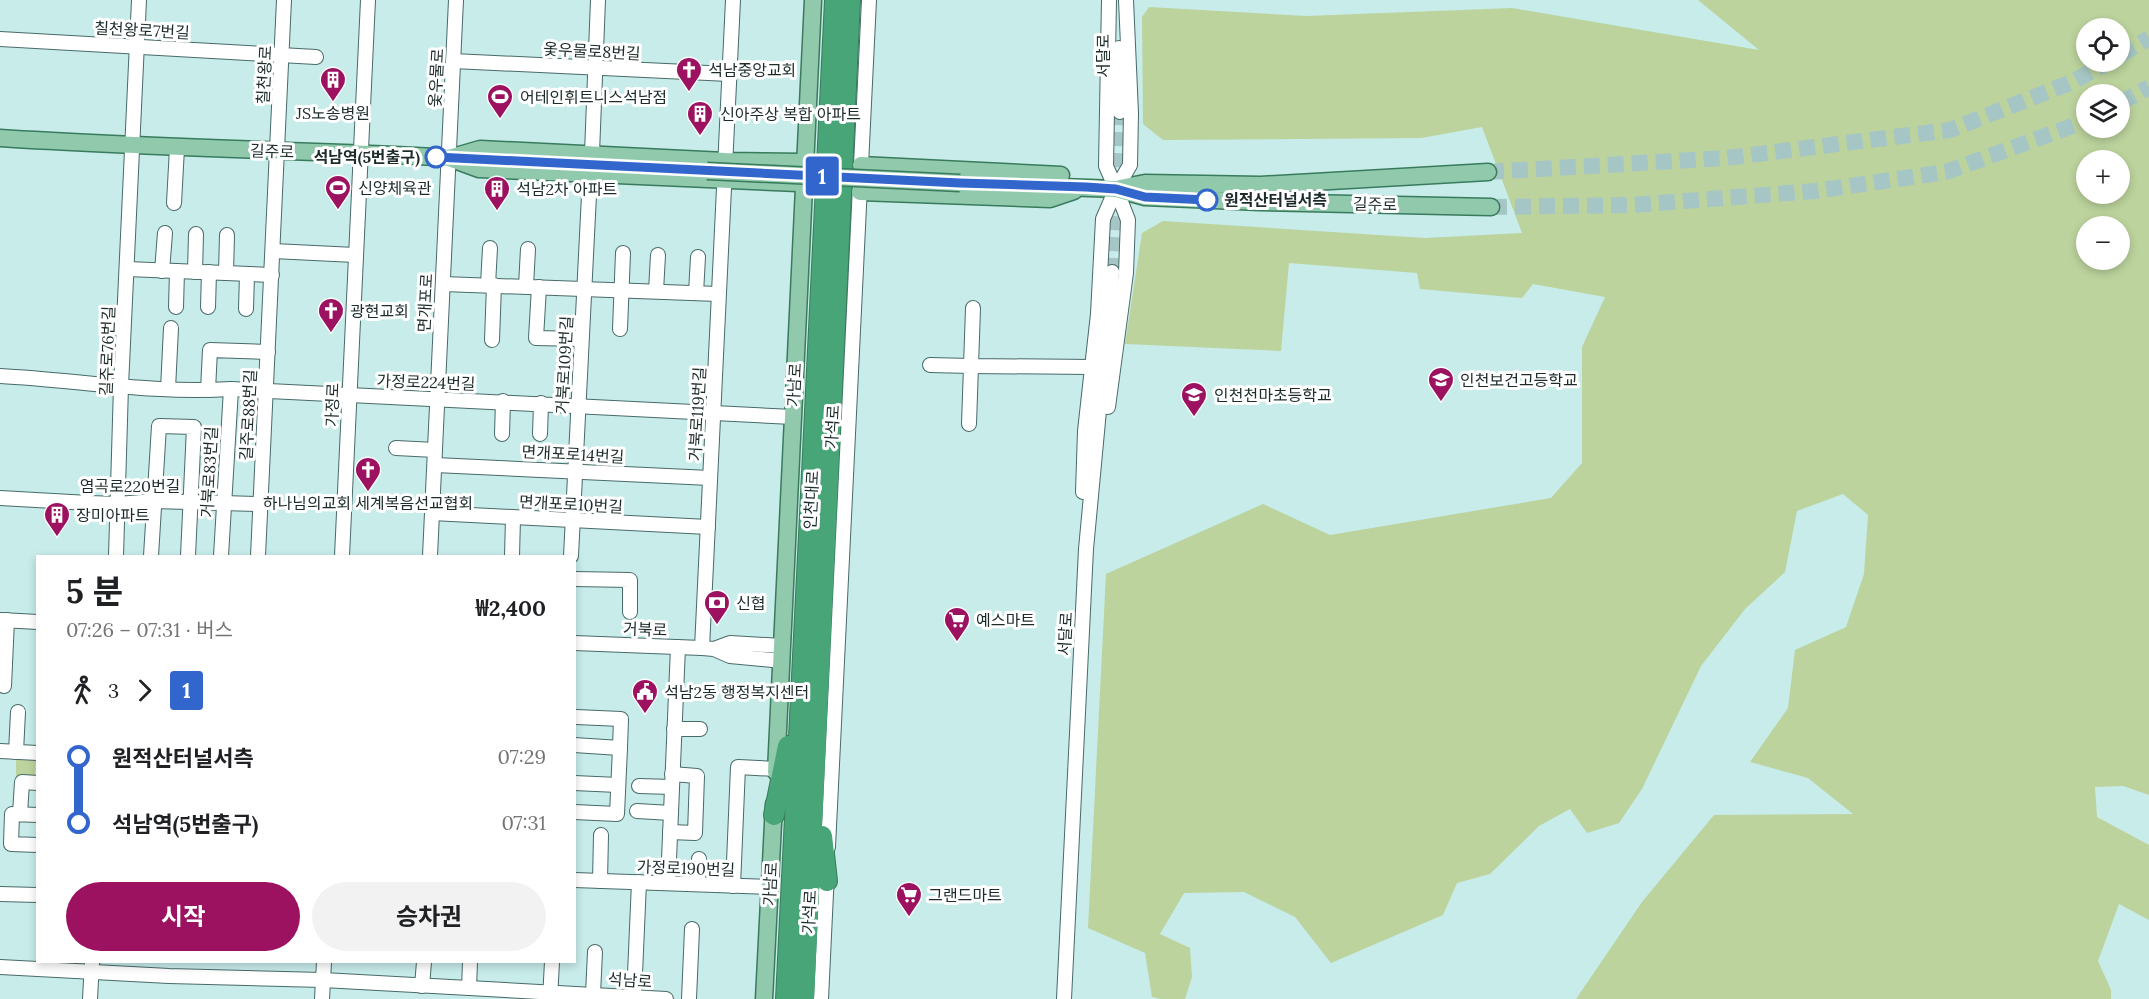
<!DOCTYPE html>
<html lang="ko">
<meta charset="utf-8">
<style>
body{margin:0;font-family:Lora,"Noto Sans KR",serif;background:#f2f2f2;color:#202124;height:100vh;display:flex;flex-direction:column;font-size:22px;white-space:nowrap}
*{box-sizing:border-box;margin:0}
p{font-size:20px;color:#757577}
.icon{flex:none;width:33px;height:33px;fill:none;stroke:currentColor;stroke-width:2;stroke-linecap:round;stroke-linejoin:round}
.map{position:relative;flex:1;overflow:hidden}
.sheet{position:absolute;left:36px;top:555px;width:540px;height:408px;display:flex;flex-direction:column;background:#fff;border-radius:0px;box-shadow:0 3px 9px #0003}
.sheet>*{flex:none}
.badge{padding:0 12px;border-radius:4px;font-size:21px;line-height:39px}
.tools{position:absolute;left:2076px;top:18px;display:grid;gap:12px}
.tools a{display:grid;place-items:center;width:54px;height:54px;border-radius:50%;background:#fff;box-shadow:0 3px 9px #0003;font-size:30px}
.map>.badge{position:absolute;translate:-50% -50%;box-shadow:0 0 0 3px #fff}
.legs{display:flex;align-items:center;gap:9px;height:66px;padding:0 30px;font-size:20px}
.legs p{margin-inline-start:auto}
.summary{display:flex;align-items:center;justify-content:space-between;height:102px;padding:0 30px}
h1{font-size:33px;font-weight:700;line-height:45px}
.primary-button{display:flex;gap:12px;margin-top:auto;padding:12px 30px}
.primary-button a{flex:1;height:69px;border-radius:36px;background:#9c1261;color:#fff;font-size:24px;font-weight:700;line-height:69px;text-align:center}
.primary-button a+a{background:#f2f2f2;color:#202124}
ul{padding:0 30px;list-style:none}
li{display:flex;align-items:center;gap:21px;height:66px;font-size:22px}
li i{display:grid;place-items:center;width:9px;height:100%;margin:0 8px;background:currentColor}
li i::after{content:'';width:15px;height:15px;margin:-8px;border:4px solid;border-radius:50%;background:#fff}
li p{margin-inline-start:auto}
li:first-child i{background:linear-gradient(#0000 50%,currentColor 0)}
li:last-child i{background:linear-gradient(currentColor 50%,#0000 0)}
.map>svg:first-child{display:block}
.green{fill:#bcd39d;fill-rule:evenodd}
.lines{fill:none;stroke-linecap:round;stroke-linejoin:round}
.minor-tunnel{stroke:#a5c6c4;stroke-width:14;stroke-dasharray:14 7;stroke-linecap:butt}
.major-tunnel{stroke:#a5c6c4;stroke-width:16;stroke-dasharray:16 8;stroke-linecap:butt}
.minor-casing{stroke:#486a68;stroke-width:16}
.major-casing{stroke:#397b5c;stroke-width:19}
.highway-casing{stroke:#397b5c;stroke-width:22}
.minor{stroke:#fff;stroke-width:14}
.major{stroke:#91c9ad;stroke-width:16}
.highway{stroke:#48a577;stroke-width:20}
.major-bridge-casing{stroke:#397b5c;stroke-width:19;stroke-linecap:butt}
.major-bridge{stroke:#91c9ad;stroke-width:16}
.line-1-casing{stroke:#fff;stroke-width:14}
.line-1{stroke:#36c;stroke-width:9}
.stop-1-dot{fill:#fff;stroke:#36c;stroke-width:3}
.labels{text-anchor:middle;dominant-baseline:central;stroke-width:6;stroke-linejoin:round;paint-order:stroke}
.street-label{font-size:16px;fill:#1d2c2b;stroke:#fff}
.poi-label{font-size:16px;fill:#1d2c2b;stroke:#fff;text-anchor:start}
.stop-label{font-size:16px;font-weight:bold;fill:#1d2c2b;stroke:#fff;text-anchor:end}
</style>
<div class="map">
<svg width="2149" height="999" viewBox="0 0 2149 999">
<rect width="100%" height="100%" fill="#c7ecea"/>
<g class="green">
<path d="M 1698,0 L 2149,0 L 2149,795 L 2123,786 L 2095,787 L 2097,817 L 2149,845 L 2149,920 L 2119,904 L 2098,961 L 2111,990 L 2111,999 L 1576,999 L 1642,902 L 1714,815 L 1853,814 L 1808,778 L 1750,762 L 1788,708 L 1795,650 L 1846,627 L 1864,574 L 1868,515 L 1843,494 L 1797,511 L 1785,572 L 1745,609 L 1701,666 L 1642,789 L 1619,823 L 1587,833 L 1570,809 L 1539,826 L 1490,874 L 1457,883 L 1443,915 L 1331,963 L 1295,917 L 1244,892 L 1184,893 L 1160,934 L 1190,948 L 1192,977 L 1185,999 L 1161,999 L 1152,997 L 1145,953 L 1088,928 L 1106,574 L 1263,504 L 1330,535 L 1551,498 L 1582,463 L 1582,347 L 1605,297 L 1533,284 L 1522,298 L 1420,289 L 1417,273 L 1289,263 L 1281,351 L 1125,344 L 1142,233 L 1163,221 L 1425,238 L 1522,233 L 1482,127 L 1421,138 L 1163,140 L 1143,124 L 1142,17 L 1149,7 L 1306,16 L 1512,8 L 1759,50 ZM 2086,28 L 2120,28 L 2120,62 L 2086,62 ZM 2086,94 L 2120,94 L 2120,128 L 2086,128 ZM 2086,160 L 2120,160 L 2120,194 L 2086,194 ZM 2086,226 L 2120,226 L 2120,260 L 2086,260 Z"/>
<polygon points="16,758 36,759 35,777 16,776"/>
</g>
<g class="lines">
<polyline class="minor-tunnel" points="1112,272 1120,112"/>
<g class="major-tunnel">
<polyline points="2120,55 2149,38"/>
<polyline points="2120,103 2149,87"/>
<polyline points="1488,172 1726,158 1950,130 2072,82 2108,62"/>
<polyline points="1491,207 1632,205 1815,191 1946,172 2086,121"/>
</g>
<defs>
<g id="minor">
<polyline points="0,39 316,57"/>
<polyline points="1119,48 1120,112"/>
<polyline points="453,61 729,74"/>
<polyline points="592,153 598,0"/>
<polyline points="174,203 177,148"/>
<polyline points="273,251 355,255"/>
<polyline points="127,269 272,275"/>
<polyline points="162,271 165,233"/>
<polyline points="195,272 196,234"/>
<polyline points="226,273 227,235"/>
<polyline points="443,284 718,294"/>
<polyline points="488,285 490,248"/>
<polyline points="526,286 528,249"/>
<polyline points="539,287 536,338 581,339"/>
<polyline points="656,291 658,255"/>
<polyline points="696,293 698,257"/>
<polyline points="176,307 177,271"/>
<polyline points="208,307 209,272"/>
<polyline points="973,308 971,366 1093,367"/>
<polyline points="246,309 247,274"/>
<polyline points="620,329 623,253"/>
<polyline points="492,340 494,285"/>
<polyline points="930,365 971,366 969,424"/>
<path d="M 0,376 C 77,380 154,394 231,389 L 793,417"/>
<polyline points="168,389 171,328"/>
<polyline points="208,390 210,350 268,352"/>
<polyline points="1108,407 1126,273 1128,220 1116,189 1130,165 1131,113 1126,0"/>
<polyline points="502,434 503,401"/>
<polyline points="540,434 541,403"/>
<polyline points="396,448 435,450"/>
<polyline points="435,465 710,478"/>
<polyline points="1083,492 1085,431 1098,314 1103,219 1116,189 1106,166 1109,0"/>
<polyline points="0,498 89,503 118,504 154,501 260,504"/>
<polyline points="432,513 708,527"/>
<polyline points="116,556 121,386 139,0"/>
<polyline points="151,556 159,426 194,427 188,556"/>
<polyline points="221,556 231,389"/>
<polyline points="258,556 284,0"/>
<polyline points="342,556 368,0"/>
<polyline points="430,556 456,0"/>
<polyline points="512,556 513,518"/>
<polyline points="571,556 590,175"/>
<polyline points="574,579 630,580 630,612"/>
<polyline points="1,620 38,622"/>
<polyline points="574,643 702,648 714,649 730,656 782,661"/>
<polyline points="702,648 733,0"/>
<polyline points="714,649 730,643 782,646"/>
<polyline points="4,686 7,620"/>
<polyline points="674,729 700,729"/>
<polyline points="574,745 620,748 621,719 576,717"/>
<polyline points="0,751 38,753"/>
<polyline points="16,752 18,712"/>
<polyline points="574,783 618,785"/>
<polyline points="639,786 672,787"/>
<polyline points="637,811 671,813"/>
<polyline points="574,812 617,814 620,748"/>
<polyline points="20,814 22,782 38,783"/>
<polyline points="38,815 12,814 11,844 38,845"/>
<polyline points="670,832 695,833 697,776 672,774"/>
<polyline points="828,847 869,0"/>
<polyline points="574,880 770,887"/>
<polyline points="600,881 601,835"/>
<polyline points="668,883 678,647"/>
<polyline points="698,884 699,859"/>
<polyline points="733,886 738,767 776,769"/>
<polyline points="0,894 38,895"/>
<polyline points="0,967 169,976 323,980 666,999"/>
<polyline points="422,986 424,962"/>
<polyline points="469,988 470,962"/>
<polyline points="593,994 595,952"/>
<polyline points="634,997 639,882"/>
<polyline points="90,999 92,962"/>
<polyline points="322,999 324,962"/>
<polyline points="550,999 552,962"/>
<polyline points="689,999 692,929"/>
<polyline points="821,999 827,872"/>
<polyline points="1064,999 1086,549 1112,272"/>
</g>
<g id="major">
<path d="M 0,138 C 152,148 305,150 458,158"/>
<polyline points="861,165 1061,175"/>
<polyline points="798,183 479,169 449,158 480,149 725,161 805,162"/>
<polyline points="960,183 1116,189 1145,197 1260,202 1491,207"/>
<polyline points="1120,188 1145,183 1261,185 1488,172"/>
<polyline points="860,192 1050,199 1074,191"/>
<polyline points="776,772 813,0"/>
<polyline points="764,999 774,804"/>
</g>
<g id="highway">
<polyline points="774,815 788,746"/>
<polyline points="822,836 827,881"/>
<path d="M 786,999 C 801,666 821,333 835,0"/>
<polyline points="804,999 850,0"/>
</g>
</defs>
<use href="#minor" class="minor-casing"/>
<use href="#major" class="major-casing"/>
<use href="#highway" class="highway-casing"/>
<use href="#minor" class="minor"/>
<use href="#major" class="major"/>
<use href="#highway" class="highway"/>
<defs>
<polyline id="major-bridge" points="707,171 960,183"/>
</defs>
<use href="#major-bridge" class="major-bridge-casing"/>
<use href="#major-bridge" class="major-bridge"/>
</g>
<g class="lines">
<defs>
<polyline id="line-1" points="436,157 960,183 1086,187 1116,189 1145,197 1207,200"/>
</defs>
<use href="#line-1" class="line-1-casing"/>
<use href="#line-1" class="line-1"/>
</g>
<defs>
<symbol id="church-pin" viewBox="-11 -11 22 30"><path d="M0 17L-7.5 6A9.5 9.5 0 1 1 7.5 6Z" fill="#9c1261" stroke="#fff"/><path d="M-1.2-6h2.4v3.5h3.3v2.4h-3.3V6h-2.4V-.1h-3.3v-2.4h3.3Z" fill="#fff"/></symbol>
<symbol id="building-pin" viewBox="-11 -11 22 30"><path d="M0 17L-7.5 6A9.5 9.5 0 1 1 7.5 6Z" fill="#9c1261" stroke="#fff"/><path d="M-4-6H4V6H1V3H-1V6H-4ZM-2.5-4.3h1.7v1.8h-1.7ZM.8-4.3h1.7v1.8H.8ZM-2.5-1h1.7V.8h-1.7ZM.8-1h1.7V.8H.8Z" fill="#fff"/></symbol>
<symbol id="stadium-pin" viewBox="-11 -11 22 30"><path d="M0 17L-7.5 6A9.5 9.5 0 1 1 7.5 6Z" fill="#9c1261" stroke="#fff"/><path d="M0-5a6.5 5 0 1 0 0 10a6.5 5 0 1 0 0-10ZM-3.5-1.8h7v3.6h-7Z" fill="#fff"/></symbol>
<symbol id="school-pin" viewBox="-11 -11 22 30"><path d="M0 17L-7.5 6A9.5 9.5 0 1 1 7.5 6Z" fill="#9c1261" stroke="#fff"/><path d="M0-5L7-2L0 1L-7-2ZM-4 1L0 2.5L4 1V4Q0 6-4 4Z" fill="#fff"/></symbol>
<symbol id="bank-pin" viewBox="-11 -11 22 30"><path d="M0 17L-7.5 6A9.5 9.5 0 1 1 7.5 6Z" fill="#9c1261" stroke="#fff"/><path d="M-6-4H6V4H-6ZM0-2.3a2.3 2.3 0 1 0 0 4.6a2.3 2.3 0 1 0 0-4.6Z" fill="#fff"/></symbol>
<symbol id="supermarket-pin" viewBox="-11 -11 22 30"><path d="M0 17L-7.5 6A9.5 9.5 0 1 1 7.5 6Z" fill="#9c1261" stroke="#fff"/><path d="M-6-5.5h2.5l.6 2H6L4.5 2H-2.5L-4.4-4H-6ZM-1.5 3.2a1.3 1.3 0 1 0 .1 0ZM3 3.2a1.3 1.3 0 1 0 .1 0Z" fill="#fff"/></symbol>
<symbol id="civic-pin" viewBox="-11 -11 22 30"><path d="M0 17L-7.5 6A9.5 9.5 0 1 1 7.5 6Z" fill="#9c1261" stroke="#fff"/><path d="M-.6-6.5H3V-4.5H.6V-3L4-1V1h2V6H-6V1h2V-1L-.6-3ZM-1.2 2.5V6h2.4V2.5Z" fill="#fff"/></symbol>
</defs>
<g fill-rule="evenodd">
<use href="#church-pin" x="674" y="55" width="30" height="40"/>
<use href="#building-pin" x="318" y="65" width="30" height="40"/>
<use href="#stadium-pin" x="485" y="82" width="30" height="40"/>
<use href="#building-pin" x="685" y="99" width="30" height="40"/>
<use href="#stadium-pin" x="323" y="173" width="30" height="40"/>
<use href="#building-pin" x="482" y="174" width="30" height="40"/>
<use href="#church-pin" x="316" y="296" width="30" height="40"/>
<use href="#school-pin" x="1426" y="365" width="30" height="40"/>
<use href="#school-pin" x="1179" y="380" width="30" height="40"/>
<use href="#church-pin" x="353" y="455" width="30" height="40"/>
<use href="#building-pin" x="42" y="500" width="30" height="40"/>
<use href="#bank-pin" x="702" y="588" width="30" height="40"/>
<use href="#supermarket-pin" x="942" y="605" width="30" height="40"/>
<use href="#civic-pin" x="630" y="677" width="30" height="40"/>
<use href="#supermarket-pin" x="894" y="880" width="30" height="40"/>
</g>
<g class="stop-1-dot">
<circle cx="436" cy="157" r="10"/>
<circle cx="1207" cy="200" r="10"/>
</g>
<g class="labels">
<g class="street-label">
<text transform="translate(142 30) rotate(3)">칠천왕로7번길</text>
<text transform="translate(592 51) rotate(3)">옻우물로8번길</text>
<text transform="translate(1103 56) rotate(-90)">서달로</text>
<text transform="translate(264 75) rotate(-87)">칠천왕로</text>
<text transform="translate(436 78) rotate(-87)">옻우물로</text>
<text transform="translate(272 151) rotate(2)">길주로</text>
<text transform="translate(1375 204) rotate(1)">길주로</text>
<text transform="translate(425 303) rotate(-87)">면개포로</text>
<text transform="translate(107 351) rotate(-88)">길주로76번길</text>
<text transform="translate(564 365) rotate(-87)">거북로109번길</text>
<text transform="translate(426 382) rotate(2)">가정로224번길</text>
<text transform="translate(794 385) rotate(-87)">가남로</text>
<text transform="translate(332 405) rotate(-88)">가정로</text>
<text transform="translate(697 414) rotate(-87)">거북로119번길</text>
<text transform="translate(248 415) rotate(-87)">길주로88번길</text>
<text transform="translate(832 427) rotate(-87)">가석로</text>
<text transform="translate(573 454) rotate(3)">면개포로14번길</text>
<text transform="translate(209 472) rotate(-87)">거북로83번길</text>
<text x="130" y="486">염곡로220번길</text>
<text transform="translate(811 500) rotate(-87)">인천대로</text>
<text transform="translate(571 504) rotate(3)">면개포로10번길</text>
<text transform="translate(645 629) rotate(2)">거북로</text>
<text transform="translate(1065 634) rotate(-87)">서달로</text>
<text transform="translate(686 868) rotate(2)">가정로190번길</text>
<text transform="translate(770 884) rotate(-87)">가남로</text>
<text transform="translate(809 912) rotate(-87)">가석로</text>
<text transform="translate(630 980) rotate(4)">석남로</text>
</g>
<g class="poi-label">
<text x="708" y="70">석남중앙교회</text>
<text x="520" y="97">어테인휘트니스석남점</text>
<text x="333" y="113" text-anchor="middle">JS노송병원</text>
<text x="720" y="114">신아주상 복합 아파트</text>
<text x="358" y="188">신양체육관</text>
<text x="516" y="189">석남2차 아파트</text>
<text x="350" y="311">광현교회</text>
<text x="1460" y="380">인천보건고등학교</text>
<text x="1214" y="395">인천천마초등학교</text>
<text x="368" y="503" text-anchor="middle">하나님의교회 세계복음선교협회</text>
<text x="76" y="515">장미아파트</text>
<text x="736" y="603">신협</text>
<text x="976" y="620">예스마트</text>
<text x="664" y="692">석남2동 행정복지센터</text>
<text x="928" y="895">그랜드마트</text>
</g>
<g class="stop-label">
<text x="420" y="157">석남역(5번출구)</text>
<text x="1224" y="200" text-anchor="start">원적산터널서측</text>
</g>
</g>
</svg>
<div class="tools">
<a><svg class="icon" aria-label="locate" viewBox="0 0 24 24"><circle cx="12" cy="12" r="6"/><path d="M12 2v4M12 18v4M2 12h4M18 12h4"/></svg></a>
<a><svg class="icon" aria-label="layers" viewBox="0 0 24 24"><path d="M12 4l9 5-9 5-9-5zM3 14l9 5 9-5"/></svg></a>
<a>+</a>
<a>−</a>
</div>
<b class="badge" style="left:822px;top:176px;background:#36c;color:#fff">1</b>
<section class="sheet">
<div class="summary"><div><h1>5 분</h1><p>07:26 – 07:31 · 버스</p></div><b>₩2,400</b></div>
<div class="legs"><svg class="icon" aria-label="walk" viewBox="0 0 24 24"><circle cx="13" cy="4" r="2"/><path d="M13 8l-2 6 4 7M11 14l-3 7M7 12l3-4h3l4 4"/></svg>3<svg class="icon" aria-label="forward" viewBox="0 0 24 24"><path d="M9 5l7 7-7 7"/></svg><b class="badge" style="background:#36c;color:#fff">1</b></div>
<ul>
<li><i style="color:#36c"></i><b>원적산터널서측</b><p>07:29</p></li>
<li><i style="color:#36c"></i><b>석남역(5번출구)</b><p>07:31</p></li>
</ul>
<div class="primary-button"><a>시작</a><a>승차권</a></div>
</section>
</div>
